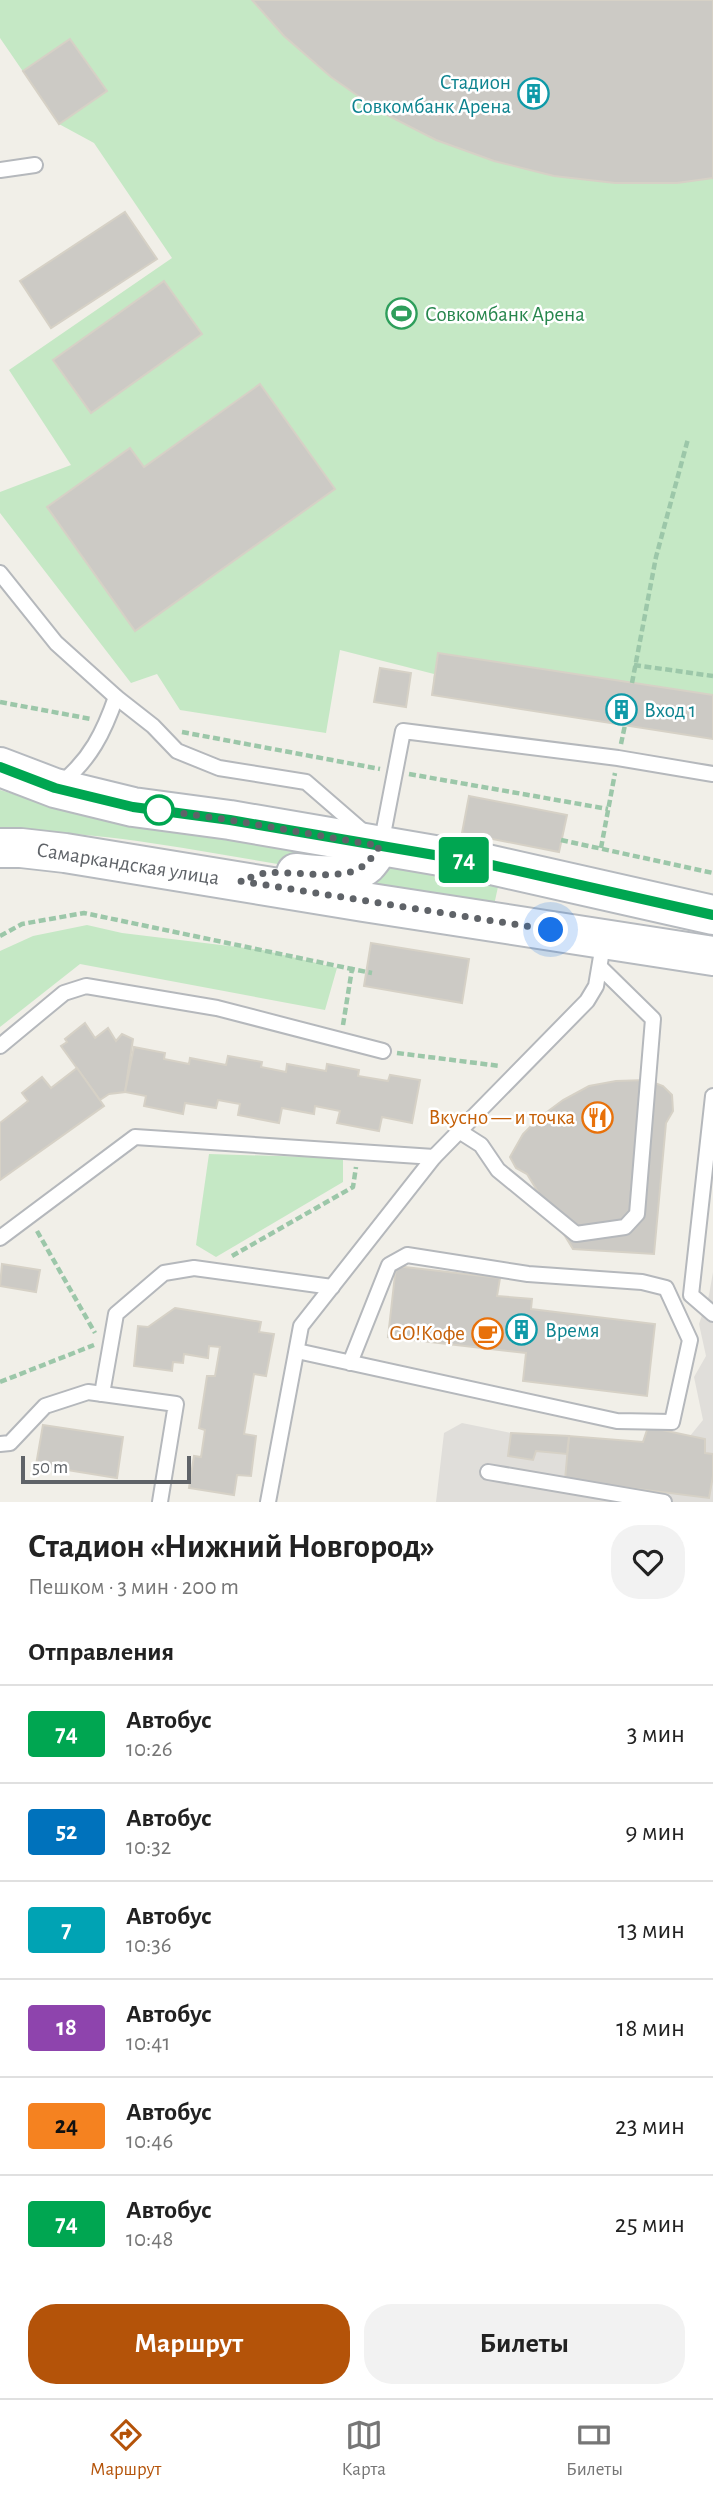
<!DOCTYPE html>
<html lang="ru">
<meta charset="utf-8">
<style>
body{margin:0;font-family:"Alegreya Sans",sans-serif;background:#f2f2f2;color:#222;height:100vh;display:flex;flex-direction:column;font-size:26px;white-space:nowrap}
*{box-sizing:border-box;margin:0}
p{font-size:23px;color:#767676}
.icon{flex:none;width:38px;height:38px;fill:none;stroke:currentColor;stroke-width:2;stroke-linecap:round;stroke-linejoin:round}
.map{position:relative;height:1502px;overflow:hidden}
.drawer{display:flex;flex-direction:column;background:#fff;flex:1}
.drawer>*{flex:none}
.badge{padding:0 14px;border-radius:5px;font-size:24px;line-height:46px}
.scale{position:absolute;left:21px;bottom:18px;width:170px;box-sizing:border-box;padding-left:7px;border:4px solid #5f6368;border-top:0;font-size:19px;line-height:24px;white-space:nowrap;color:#5f6368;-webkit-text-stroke:5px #fff;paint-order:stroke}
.you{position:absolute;width:35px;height:35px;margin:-18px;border:5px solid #fff;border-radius:50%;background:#1a73e8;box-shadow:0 0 0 10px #1a73e833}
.map>.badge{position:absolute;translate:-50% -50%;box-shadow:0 0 0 4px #fff}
h2{padding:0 28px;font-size:26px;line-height:63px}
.round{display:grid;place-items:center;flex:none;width:74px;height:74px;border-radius:28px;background:#f2f2f2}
.overview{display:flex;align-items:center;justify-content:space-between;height:119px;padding:0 28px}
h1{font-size:33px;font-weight:700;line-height:52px}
.primary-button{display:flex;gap:14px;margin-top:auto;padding:14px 28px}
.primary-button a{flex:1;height:80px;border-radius:28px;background:#b45309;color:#fff;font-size:28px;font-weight:700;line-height:80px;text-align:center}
.primary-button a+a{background:#f2f2f2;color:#222}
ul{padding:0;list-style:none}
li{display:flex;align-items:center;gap:21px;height:98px;padding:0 28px;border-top:2px solid #e0e0e0}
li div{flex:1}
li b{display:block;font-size:26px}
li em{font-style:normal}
li .badge{min-width:77px;font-weight:700;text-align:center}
.tabs{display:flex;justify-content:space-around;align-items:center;height:98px;border-top:2px solid #e0e0e0;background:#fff;font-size:19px;color:#767676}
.tabs a{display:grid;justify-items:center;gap:4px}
.tabs .selected{color:#b45309}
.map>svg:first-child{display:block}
.industrial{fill:#e0deda}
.green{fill:#c5e8c5}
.building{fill:#cccac5;stroke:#d6d1c6;stroke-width:2}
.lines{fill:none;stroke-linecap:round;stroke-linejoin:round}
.lane-casing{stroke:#b5b8bc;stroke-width:18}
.secondary-casing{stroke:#b6babf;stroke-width:42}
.path{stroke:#9cc7a9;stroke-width:4.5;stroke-dasharray:7 3.5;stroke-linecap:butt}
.lane{stroke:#fff;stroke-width:14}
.secondary{stroke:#fff;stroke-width:38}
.line-casing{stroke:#fff;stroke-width:16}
.line{stroke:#00a651;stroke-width:10}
.walk{stroke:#5f6368;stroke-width:7;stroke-dasharray:0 12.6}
.stop-dot{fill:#fff;stroke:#00a651;stroke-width:3.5}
.labels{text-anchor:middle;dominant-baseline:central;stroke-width:5;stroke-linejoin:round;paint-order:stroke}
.culture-label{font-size:21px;fill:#0d838f;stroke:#fff;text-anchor:start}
.leisure-label{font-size:21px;fill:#27864d;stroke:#fff;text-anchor:start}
.street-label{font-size:21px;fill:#5f6368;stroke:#fff}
.food-label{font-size:21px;fill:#c56008;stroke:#fff;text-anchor:end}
</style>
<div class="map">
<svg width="713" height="1502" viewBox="0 0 713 1502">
<rect width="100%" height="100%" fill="#f1efe8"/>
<polygon class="industrial" points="713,1272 713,1502 436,1502 444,1433 462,1423 511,1433 642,1442 648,1427 690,1436 703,1420 694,1377 706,1356 699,1324 709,1295"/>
<g class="green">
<polygon points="0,0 713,0 713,739 432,695 434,674 340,650 326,733 180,710 157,674 131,683 0,513 0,492 71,465 9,370 172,258 94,143 59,124 0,38"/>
<path d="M 0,790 L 51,805 L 334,853 L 304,868 C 203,853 103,829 0,832 Z"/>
<polygon points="392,861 499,882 493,910 365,889"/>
<polygon points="87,925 122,933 263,950 337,968 325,1010 80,964 0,1027 0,951 33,936"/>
<polygon points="209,1154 343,1158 343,1182 216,1257 196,1245"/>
</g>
<g class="building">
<polygon points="252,0 713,0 713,178 677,183 615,183 554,176 494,161 436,140 381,112 331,77 284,36"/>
<polygon points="70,39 107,91 59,124 23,71"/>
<polygon points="125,212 157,259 51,328 20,281"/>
<polygon points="164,281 202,334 91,413 53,360"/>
<polygon points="260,384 335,489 135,631 47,507 130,448 144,467"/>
<polygon points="438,653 713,695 713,739 432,695"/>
<polygon points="380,668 411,673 406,707 374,702"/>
<polygon points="469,796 567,815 559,852 462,833"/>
<polygon points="371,943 469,959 462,1003 364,986"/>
<polygon points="85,1023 95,1038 108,1028 116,1041 122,1034 133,1039 125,1092 109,1094 100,1100 61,1046 67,1042 65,1039"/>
<polygon points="134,1047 165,1053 164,1059 189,1064 190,1058 226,1065 228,1056 262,1062 261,1067 286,1072 287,1064 326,1071 327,1064 359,1070 358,1076 388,1081 390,1075 420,1080 412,1123 382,1117 379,1131 337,1123 340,1111 315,1106 314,1114 282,1108 279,1123 238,1115 240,1104 218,1100 216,1108 185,1103 183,1114 144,1106 146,1096 125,1092"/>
<polygon points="77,1068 104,1106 0,1180 0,1123 28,1101 22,1093 42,1077 51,1088"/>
<polygon points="647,1080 663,1086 672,1095 673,1111 666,1123 654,1254 573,1249 527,1174 516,1168 510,1157 523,1134 539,1118 563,1100 589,1086 616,1081"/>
<polygon points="2,1264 40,1270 36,1292 0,1286"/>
<polygon points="396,1266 500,1278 497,1296 532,1299 531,1309 655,1324 647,1396 523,1381 526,1353 388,1337"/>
<polygon points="175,1308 261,1322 259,1332 274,1334 266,1376 254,1374 244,1434 256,1436 251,1476 237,1475 234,1495 189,1488 194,1456 201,1457 205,1430 199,1428 207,1376 215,1376 220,1347 209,1346 208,1358 184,1354 183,1363 173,1362 172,1371 134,1366 138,1326 148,1327"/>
<polygon points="43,1425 123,1437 117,1478 36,1465"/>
<polygon points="648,1427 705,1439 705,1453 713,1454 713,1476 709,1498 565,1480 569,1436 643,1442"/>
<polygon points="511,1433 569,1436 567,1454 536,1451 533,1460 508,1456"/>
</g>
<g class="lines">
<defs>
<g id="lane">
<polyline points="0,170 35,165"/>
<polyline points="0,573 56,643 116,697 153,726 177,751 219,768 306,782 366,834"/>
<path d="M 61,783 C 90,760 104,732 116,697"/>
<polyline points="381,845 403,731 618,758 713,774"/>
<polyline points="0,1046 64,993 86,986 217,1008 383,1051"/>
<polyline points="713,1096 691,1295 713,1314"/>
<polyline points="459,1131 481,1145 498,1170 576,1234 625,1227 637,1214 653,1019 601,968"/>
<polyline points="0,1238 135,1137 434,1157 587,1001 596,986 604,939"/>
<polyline points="297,1351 617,1421 672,1422 690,1340 666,1288 642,1282 528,1274 407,1255 389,1265 350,1363"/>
<polyline points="102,1394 116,1314 164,1273 194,1268 332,1287"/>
<polyline points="0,1444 10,1443 45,1406 88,1392 176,1404 160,1502"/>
<polyline points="488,1472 664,1502"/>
<polyline points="268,1502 301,1326 434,1157"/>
</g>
<g id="secondary">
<polyline points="0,767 55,788 133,807 230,820 487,864 713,915"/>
<polyline points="0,848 21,848 65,853 364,902 713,956"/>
<path d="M 296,873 C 318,875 349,880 367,864 C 372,859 376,852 380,846"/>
</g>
</defs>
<use href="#lane" class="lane-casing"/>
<use href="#secondary" class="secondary-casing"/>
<g class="path">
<polyline points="634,665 713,676"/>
<polyline points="632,683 656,557 688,439"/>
<polyline points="0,702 91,719"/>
<polyline points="182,732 380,769"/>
<polyline points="621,744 625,725"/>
<polyline points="409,774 608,809"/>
<polyline points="561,840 713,873"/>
<polyline points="601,848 615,773"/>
<polyline points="0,936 22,924 84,913 352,969"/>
<polyline points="343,1025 352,969 372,973"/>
<polyline points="397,1053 500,1066"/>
<polyline points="37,1231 95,1333"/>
<polyline points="232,1256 353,1187 356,1167"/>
<polyline points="0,1382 94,1345"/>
</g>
<use href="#lane" class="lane"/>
<use href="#secondary" class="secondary"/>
</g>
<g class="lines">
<defs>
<polyline id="line" points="0,767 55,788 133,807 230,820 487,864 713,915"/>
</defs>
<use href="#line" class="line-casing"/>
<use href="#line" class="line"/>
<polyline class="walk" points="159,810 230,820 380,846 366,865 348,873 329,875 267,872 240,881 551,930"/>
</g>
<defs>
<symbol id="building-ring" viewBox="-11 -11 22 22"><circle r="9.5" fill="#fff" stroke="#0f9aa8" stroke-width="1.5"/><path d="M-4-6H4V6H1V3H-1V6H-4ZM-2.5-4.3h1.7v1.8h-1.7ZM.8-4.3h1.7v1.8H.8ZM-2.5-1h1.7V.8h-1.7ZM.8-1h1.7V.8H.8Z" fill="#0f9aa8"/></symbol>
<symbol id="stadium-ring" viewBox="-11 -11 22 22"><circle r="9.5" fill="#fff" stroke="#2e9e5b" stroke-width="1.5"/><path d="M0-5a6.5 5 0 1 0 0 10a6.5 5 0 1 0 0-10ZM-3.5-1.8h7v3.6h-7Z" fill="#2e9e5b"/></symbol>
<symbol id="restaurant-ring" viewBox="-11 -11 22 22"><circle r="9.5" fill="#fff" stroke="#e8710a" stroke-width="1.5"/><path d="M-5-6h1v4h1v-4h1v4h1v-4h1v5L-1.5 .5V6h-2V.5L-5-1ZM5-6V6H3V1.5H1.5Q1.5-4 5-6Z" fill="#e8710a"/></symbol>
<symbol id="cafe-ring" viewBox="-11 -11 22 22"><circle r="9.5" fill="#fff" stroke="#e8710a" stroke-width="1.5"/><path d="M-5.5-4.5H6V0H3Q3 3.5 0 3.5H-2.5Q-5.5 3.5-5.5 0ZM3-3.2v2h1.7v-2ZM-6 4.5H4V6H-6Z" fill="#e8710a"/></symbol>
</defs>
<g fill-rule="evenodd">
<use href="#building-ring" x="516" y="76" width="35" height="35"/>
<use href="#stadium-ring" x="384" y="296" width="35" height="35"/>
<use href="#building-ring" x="604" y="692" width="35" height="35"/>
<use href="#restaurant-ring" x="580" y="1100" width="35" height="35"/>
<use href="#building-ring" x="504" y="1312" width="35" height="35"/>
<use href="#cafe-ring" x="470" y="1316" width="35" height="35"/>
</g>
<circle class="stop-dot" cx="159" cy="810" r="14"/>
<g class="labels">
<g class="culture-label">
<text x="511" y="82" text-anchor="end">Стадион<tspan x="511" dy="24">Совкомбанк Арена</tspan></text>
<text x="644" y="710">Вход 1</text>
<text x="545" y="1330">Время</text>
</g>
<g class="leisure-label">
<text x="425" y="314">Совкомбанк Арена</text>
</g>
<g class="street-label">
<text transform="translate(128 864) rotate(9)">Самаркандская улица</text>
</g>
<g class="food-label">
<text x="575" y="1117">Вкусно — и точка</text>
<text x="465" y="1333">GO!Кофе</text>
</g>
</g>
</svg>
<div class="scale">50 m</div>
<div class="you" style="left:551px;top:930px"></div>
<b class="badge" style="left:464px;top:860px;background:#00a651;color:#fff">74</b>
</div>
<section class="drawer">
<div class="overview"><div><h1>Стадион «Нижний Новгород»</h1><p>Пешком · 3 мин · 200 m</p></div><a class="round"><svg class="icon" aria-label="heart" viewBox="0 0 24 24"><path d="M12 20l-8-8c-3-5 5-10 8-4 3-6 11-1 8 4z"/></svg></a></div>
<h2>Отправления</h2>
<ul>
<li><span class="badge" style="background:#00a651;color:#fff">74</span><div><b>Автобус</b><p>10:26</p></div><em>3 мин</em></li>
<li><span class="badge" style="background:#0072bc;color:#fff">52</span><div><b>Автобус</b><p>10:32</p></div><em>9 мин</em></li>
<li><span class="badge" style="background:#00a3b4;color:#fff">7</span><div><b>Автобус</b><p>10:36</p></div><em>13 мин</em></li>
<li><span class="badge" style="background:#8e44ad;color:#fff">18</span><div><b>Автобус</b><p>10:41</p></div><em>18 мин</em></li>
<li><span class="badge" style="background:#f58220;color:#111">24</span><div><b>Автобус</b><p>10:46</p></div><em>23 мин</em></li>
<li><span class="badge" style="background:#00a651;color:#fff">74</span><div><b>Автобус</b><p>10:48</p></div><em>25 мин</em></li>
</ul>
<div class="primary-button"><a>Маршрут</a><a>Билеты</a></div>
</section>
<nav class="tabs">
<a class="selected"><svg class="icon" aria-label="directions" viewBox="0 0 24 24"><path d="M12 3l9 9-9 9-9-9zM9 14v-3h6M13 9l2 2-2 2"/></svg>Маршрут</a>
<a><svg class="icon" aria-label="map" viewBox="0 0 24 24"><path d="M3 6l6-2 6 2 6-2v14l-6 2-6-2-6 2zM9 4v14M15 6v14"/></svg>Карта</a>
<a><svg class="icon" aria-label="tickets" viewBox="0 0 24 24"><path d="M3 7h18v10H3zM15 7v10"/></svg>Билеты</a>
</nav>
